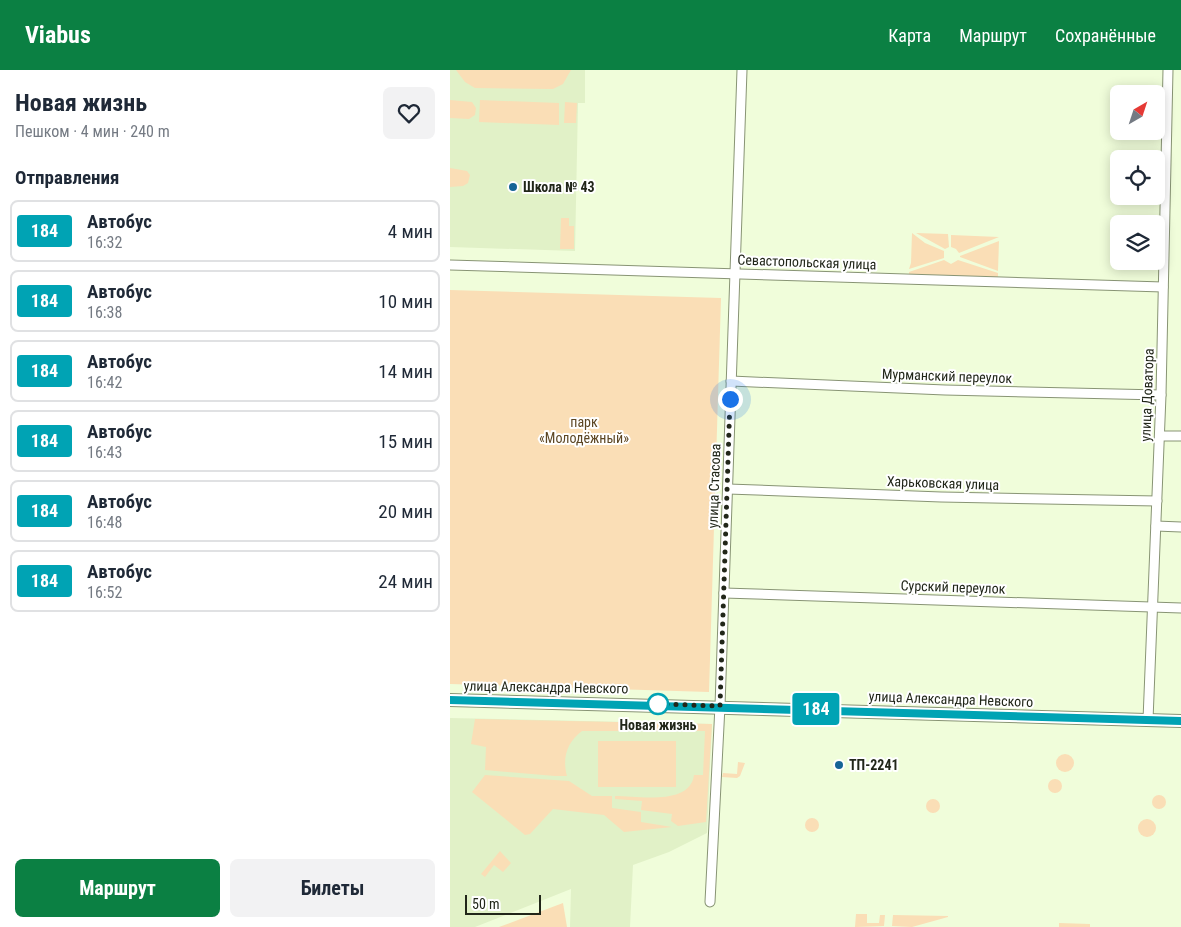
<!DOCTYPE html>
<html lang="ru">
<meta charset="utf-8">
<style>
body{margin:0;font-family:"Roboto Condensed",sans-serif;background:#f2f2f3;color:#1f2937;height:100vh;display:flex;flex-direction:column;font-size:19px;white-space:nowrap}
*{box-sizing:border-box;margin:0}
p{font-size:16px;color:#747a83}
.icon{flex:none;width:28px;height:28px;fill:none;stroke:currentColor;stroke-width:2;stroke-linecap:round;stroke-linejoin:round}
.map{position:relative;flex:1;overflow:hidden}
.panel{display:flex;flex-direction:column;background:#fff;width:450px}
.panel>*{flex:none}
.badge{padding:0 10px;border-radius:4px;font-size:18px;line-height:32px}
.needle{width:32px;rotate:39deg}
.fabs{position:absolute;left:660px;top:15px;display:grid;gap:10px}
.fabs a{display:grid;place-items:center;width:55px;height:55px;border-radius:8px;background:#fff;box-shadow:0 2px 12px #0003;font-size:25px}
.scale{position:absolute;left:15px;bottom:12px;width:76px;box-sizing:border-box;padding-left:5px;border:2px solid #212619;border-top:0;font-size:14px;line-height:18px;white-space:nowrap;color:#212619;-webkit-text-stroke:4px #fff;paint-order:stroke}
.you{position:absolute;width:25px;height:25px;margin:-12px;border:4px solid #fff;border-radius:50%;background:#1a73e8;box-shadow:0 0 0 8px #1a73e833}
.map>.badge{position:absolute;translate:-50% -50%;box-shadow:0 0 0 2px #fff}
h2{padding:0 15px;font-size:19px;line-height:45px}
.round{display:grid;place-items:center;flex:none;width:52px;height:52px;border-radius:8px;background:#f2f2f3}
.headline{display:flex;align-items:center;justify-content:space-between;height:85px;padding:0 15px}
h1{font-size:24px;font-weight:700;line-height:38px}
.primary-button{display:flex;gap:10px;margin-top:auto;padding:10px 15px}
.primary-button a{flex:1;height:58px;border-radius:8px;background:#0b8043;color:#fff;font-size:20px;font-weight:700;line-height:58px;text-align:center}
.primary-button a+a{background:#f2f2f3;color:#1f2937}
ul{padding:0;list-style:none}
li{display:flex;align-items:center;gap:15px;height:62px;margin:0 10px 8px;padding:0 5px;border:2px solid #e0e1e3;border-radius:8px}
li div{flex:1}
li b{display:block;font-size:19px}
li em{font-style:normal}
li .badge{min-width:55px;font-weight:700;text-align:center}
header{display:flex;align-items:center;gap:30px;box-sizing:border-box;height:70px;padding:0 25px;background:#0b8043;color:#fff}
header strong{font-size:24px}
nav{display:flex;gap:28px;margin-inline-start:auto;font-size:18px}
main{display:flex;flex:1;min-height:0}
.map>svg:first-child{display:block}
.built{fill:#e1f1c7}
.green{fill:#fadeb6}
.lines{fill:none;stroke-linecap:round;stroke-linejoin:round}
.street-casing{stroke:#889474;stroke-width:11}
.secondary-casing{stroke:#889474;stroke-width:14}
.street{stroke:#fff;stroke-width:9}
.secondary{stroke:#fff;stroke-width:12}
.line-casing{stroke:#fff;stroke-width:11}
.line{stroke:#00a3b4;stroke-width:8}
.walk{stroke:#212619;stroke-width:5;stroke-dasharray:0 9}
.poi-dot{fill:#156496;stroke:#fff;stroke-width:2}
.stop-dot{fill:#fff;stroke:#00a3b4;stroke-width:2.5}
.labels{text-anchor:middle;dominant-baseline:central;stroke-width:4;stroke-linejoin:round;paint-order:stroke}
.poi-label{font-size:14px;font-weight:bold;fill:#212619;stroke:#fff;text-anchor:start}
.street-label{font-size:14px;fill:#212619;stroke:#fff}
.park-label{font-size:14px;fill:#5c4623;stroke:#fff}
.stop-label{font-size:14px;font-weight:bold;fill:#212619;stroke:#fff}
</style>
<header>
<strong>Viabus</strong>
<nav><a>Карта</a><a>Маршрут</a><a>Сохранённые</a></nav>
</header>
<main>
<section class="panel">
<div class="headline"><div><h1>Новая жизнь</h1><p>Пешком · 4 мин · 240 m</p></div><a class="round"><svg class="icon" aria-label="heart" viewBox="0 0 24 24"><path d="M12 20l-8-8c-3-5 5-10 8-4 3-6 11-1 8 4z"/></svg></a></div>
<h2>Отправления</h2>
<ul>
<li><span class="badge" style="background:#00a3b4;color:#fff">184</span><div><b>Автобус</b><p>16:32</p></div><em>4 мин</em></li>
<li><span class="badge" style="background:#00a3b4;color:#fff">184</span><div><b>Автобус</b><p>16:38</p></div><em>10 мин</em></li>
<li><span class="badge" style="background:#00a3b4;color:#fff">184</span><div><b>Автобус</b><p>16:42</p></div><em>14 мин</em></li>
<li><span class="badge" style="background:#00a3b4;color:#fff">184</span><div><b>Автобус</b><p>16:43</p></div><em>15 мин</em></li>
<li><span class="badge" style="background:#00a3b4;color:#fff">184</span><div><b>Автобус</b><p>16:48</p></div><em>20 мин</em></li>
<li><span class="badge" style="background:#00a3b4;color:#fff">184</span><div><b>Автобус</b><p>16:52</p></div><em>24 мин</em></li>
</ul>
<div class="primary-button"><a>Маршрут</a><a>Билеты</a></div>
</section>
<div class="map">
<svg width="731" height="857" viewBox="0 0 731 857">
<rect width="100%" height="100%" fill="#f0fdda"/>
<g class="built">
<polygon points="0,0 135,0 135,33 128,33 125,181 0,177"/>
<polygon points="0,648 262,654 257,763 219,782 183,795 180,857 120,857 121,819 25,857 0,857"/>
</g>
<g class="green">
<polygon points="6,0 121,0 113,14 103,19 25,18 15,12"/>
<polygon points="0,30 22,32 26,38 25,45 19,49 0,48"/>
<polygon points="30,30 109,33 109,55 29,52"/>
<polygon points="115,32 127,33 126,53 114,53"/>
<polygon points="0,98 17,101 20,105 18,113 13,116 0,117"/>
<polygon points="111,148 119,148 119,156 124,156 124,179 110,179"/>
<polygon points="462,163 475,173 494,181 494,188 459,199 461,193"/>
<polygon points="466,163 498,164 499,177 495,179"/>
<polygon points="501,165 549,167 509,183 506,179 501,177"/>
<polygon points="549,171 548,201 510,187 510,186"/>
<polygon points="494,190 501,194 508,190 548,203 548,209 459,207 459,202"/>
<polygon points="0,220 271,228 259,622 0,614"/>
<path d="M 25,649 L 262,654 L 256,752 L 228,756 L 221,751 L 222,744 L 191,740 L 192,731 L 165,729 L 165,726 C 188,726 240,736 244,705 L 253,705 L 255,661 L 132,661 C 117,672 112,688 117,706 L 105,706 L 35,700 L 36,677 L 21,674 Z"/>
<rect x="148" y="671" width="78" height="46"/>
<circle cx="615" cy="693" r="9"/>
<polygon points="288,692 295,693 290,706 287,708 272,707 273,703 287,704"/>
<polygon points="35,705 119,711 142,726 162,726 162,738 191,742 191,752 222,757 174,762 154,745 103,739 80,764 75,765 22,722"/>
<circle cx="605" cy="716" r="7"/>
<circle cx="709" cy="732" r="7"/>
<circle cx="483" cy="736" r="7"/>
<circle cx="362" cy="755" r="7"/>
<circle cx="697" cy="758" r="9"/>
<polygon points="50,781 61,793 53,802 44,795 35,807 31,804"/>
<polygon points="113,833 117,857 49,857"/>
<polygon points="406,844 417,844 417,853 429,853 430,845 435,845 434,856 405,857"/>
<polygon points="443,845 498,846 498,847 462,857 442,856"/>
<polygon points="609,853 640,854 640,857 609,857"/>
</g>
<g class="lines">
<defs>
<g id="street">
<polyline points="0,195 713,217"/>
<polyline points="281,311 495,320 711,325"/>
<polyline points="710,366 731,366"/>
<polyline points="278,419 491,427 707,431"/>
<polyline points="706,456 731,457"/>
<polyline points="274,523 731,538"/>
<polyline points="698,650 711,325 718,0"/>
<polyline points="260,832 270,636 292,0"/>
</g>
<polyline id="secondary" points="0,630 731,651"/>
</defs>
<use href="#street" class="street-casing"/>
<use href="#secondary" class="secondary-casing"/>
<use href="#street" class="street"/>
<use href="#secondary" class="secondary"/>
</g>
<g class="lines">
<defs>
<polyline id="line" points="0,630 731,651"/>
</defs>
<use href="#line" class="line-casing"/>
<use href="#line" class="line"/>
<polyline class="walk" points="208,634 270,636 280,329"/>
</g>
<g class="poi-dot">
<circle cx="63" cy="117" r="5"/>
<circle cx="389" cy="695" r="5"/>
</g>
<circle class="stop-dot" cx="208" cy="634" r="10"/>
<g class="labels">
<g class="poi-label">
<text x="73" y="117">Школа № 43</text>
<text x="399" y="695">ТП-2241</text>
</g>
<g class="street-label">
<text transform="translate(357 192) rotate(2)">Севастопольская улица</text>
<text transform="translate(497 306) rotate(2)">Мурманский переулок</text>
<text transform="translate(697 325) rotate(-88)">улица Доватора</text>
<text transform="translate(493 413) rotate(2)">Харьковская улица</text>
<text transform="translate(264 416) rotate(-88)">улица Стасова</text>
<text transform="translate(503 517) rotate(2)">Сурский переулок</text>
<text transform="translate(96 617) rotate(1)">улица Александра Невского</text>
<text transform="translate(501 629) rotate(2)">улица Александра Невского</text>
</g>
<g class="park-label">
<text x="134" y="352">парк<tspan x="134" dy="16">«Молодёжный»</tspan></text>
</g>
<g class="stop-label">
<text x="208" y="655">Новая жизнь</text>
</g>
</g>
</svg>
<div class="fabs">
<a><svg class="needle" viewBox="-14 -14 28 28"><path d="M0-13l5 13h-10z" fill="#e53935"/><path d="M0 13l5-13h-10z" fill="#747a83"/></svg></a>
<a><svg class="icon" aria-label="locate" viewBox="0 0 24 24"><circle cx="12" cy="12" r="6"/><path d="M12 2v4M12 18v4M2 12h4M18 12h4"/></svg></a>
<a><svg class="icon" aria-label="layers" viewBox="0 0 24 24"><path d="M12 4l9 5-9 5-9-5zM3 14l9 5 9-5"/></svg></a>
</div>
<div class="scale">50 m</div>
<div class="you" style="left:280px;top:329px"></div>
<b class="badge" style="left:366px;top:639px;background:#00a3b4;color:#fff">184</b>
</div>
</main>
